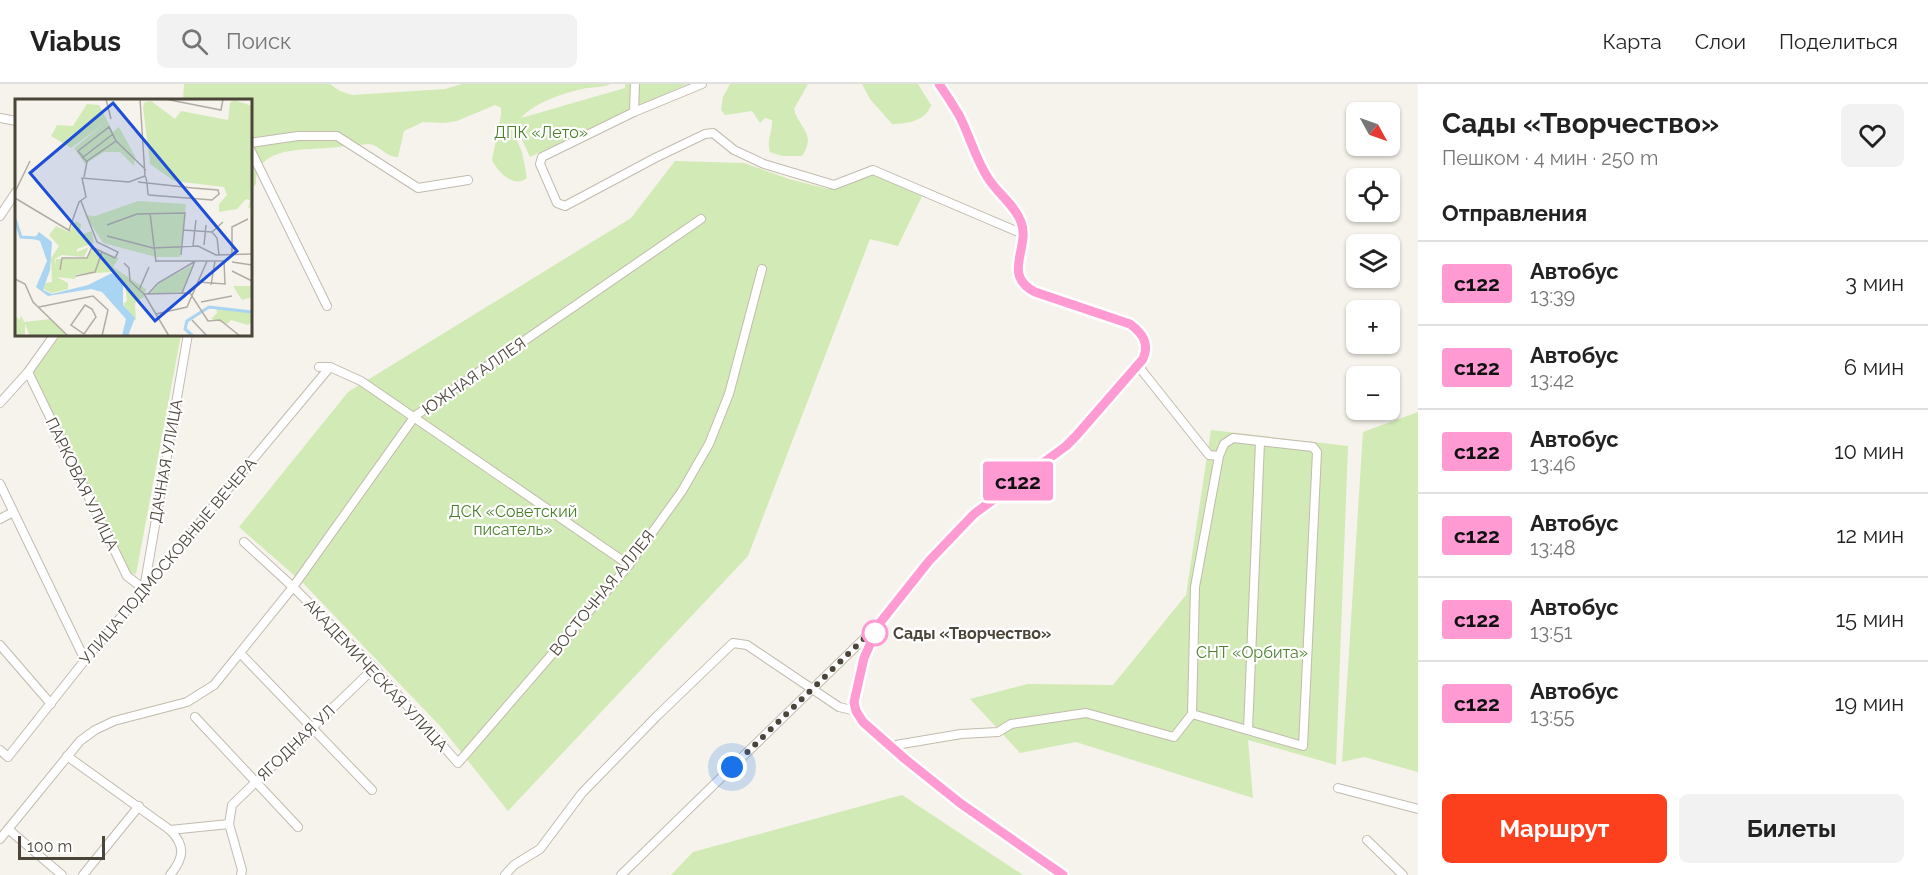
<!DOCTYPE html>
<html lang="ru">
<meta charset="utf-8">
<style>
body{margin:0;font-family:Raleway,sans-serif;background:#f2f2f2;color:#222;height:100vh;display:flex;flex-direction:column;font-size:22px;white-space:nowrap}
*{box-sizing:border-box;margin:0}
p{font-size:20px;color:#767676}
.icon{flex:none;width:33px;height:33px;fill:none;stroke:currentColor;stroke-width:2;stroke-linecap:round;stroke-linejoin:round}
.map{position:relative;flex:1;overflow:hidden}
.drawer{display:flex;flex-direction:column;background:#fff;width:510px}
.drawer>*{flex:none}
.badge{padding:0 12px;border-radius:4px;font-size:21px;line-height:39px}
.needle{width:39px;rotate:130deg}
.fabs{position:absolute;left:1346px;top:18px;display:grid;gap:12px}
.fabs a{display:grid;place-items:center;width:54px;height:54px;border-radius:9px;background:#fff;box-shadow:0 2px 4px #0004;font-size:30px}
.scale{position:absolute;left:18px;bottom:15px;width:87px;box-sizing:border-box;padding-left:6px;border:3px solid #4b4439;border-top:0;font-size:16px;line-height:21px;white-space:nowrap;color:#4b4439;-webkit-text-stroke:4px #fff;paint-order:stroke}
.you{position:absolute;width:30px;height:30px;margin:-15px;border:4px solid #fff;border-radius:50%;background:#1a73e8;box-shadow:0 0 0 9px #1a73e833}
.map>.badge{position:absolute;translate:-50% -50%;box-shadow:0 0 0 3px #fff}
h2{padding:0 24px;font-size:22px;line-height:54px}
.round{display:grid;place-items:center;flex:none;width:63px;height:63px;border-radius:9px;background:#f2f2f2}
.summary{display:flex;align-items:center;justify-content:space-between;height:102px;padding:0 24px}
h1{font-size:28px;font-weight:700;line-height:45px}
.cta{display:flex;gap:12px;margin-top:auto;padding:12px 24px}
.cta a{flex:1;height:69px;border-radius:9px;background:#fc3f1d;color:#fff;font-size:24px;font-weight:700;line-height:69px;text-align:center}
.cta a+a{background:#f2f2f2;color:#222}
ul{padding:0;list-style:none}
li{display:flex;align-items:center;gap:18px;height:84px;padding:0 24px;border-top:2px solid #e0e0e0}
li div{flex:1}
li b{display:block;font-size:22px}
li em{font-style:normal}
li .badge{min-width:66px;font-weight:700;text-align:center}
header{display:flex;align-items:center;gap:36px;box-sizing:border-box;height:84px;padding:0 30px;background:#fff;border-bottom:2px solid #e0e0e0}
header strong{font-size:28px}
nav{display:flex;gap:33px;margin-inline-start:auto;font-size:21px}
.search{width:420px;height:54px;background:#f2f2f2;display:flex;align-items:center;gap:15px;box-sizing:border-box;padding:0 21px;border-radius:9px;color:#767676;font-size:22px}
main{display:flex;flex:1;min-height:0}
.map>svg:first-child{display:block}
.green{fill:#d2eab5}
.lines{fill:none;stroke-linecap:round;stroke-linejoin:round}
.minor-casing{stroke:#c2bbae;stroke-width:10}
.minor{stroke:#fff;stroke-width:8}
.line-casing{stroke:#fff;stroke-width:14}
.line{stroke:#ff9ad2;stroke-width:9}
.walk{stroke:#4b4439;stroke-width:6;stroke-dasharray:0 10.8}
.stop-dot{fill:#fff;stroke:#ff9ad2;stroke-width:3}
.labels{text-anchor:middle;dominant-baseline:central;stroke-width:4.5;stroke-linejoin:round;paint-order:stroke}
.park-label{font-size:16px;fill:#4a7f2a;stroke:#fff}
.street-label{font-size:16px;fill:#4b4439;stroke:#fff}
.stop-label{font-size:16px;font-weight:bold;fill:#4b4439;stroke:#fff;text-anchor:start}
.inset-river{fill:none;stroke:#a9d4f2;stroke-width:3}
.inset-road{fill:none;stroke:#b2ada4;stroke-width:1.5}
.view{fill:#1d4ed8;fill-opacity:0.15;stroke:#1d4ed8;stroke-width:3}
.inset-edge{fill:none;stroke:#4b4439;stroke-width:3}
</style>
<header>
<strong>Viabus</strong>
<div class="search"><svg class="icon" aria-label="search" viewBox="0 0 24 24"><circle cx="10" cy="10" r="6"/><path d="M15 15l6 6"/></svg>Поиск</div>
<nav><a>Карта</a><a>Слои</a><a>Поделиться</a></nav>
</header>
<main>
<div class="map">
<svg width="1418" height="791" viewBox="0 0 1418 791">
<rect width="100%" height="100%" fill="#f6f3ec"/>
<g class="green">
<path d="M 184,0 L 330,0 L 340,7 L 352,11 L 445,5 L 462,0 L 611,0 C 603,3 596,3 587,4 C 566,8 535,18 521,34 L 625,4 L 625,0 L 687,0 L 530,73 L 515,40 L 514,50 L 522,68 L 527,94 C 514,105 498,88 492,76 L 501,31 L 501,24 L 495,21 L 457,37 L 444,39 L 423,38 L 404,47 L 398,73 C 387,74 381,62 369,60 C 355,61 341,63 327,64 C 301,66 255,63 256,100 L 251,106 L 250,16 L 183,16 Z"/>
<path d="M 730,0 L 808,0 L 794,25 C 799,45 817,49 802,72 L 782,72 L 770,68 C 766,57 773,47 772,36 L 765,34 L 760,39 L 752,27 L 725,31 L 721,26 L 723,13 Z"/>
<path d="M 862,0 L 918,0 L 931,21 C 926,37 907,40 892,40 L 870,15 Z"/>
<polygon points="675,77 744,79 789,95 828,105 841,104 872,90 922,112 898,162 870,155 748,472 508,727 441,643 303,499 239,443 348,308 631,134"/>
<polygon points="61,251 181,251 136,490 129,489 33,289"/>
<polygon points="1418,328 1418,688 1364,673 1342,678 1363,348"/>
<polygon points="1211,346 1348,362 1336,681 1248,656 1253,714 1076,658 1020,669 970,615 1028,600 1113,601 1186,511"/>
<polygon points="902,711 1023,791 671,791 693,768"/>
</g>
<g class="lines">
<defs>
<g id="minor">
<polyline points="702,0 634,28 542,73 540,80 557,119 565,122 655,74 705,50 713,49 734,66 764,80 834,101 873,86 1023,150"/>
<path d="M 939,0 C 946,10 953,20 959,31 C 970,52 975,74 987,94 C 997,109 1015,121 1021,138 C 1031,163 1001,191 1035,208 L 1130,240 C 1144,251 1151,264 1139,280 L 1086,342 L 1066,362 L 974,430 L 929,477 L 879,540 L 864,574 L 855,608 L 855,623 L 859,633 L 890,662 L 960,719 L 1063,791"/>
<polyline points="634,28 635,0"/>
<polyline points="0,34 16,37"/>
<polyline points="250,59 298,52 337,52 418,104 468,96"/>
<polyline points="250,65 327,222"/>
<polyline points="0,132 16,108"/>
<polyline points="1139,280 1143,288 1209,371 1219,372 1224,360 1233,354 1313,363 1317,368 1303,662 1192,630 1195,503 1219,372"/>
<polyline points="319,283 330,283 361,297 629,481"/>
<polyline points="28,288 127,492 144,505 188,250"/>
<polyline points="0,319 28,288 55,250"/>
<polyline points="0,400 85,576"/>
<polyline points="0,435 13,428"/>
<polyline points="244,458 293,503 374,584 458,679 629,481 682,407 709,360 729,310 762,185"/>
<polyline points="0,561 51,620"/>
<polyline points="240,569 372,706"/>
<polyline points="195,633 298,743"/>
<polyline points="1248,646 1260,358"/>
<polyline points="890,662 961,650 998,648 1011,640 1086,629 1174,653 1192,630"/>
<polyline points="0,666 8,673 85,576 330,283"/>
<polyline points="67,672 170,746 229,740 242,786 241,791"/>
<polyline points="1338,704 1418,725"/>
<polyline points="229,740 232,721 374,584"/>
<polyline points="8,745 62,791"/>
<polyline points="0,755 80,657 95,646 114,637 187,618 214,601 293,503 415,332 701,135"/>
<polyline points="1367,756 1403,791"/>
<polyline points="83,791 139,722"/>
<path d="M 170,791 C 184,774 186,762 170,746"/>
<polyline points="505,791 514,781 540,765 582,709 657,632 733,559 747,561 839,623 856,627"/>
<polyline points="621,791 876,543"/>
</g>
</defs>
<use href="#minor" class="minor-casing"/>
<use href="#minor" class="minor"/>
</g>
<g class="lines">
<defs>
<path id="line" d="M 939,0 C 946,10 953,21 959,31 C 970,52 975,74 988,94 C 997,109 1015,121 1021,138 C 1031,163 1001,191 1035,208 L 1130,240 C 1142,249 1150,259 1143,275 L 1076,352 L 1066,362 L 974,430 L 929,477 L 879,540 L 864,574 L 854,618 L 856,627 L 863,638 L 905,675 L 960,719 L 1063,791"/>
</defs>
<use href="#line" class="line-casing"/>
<use href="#line" class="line"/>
<polyline class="walk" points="732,683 879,540 875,549"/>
</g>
<circle class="stop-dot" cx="875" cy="549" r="12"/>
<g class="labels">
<g class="park-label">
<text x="541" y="48">ДПК «Лето»</text>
<text x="513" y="427">ДСК «Советский<tspan x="513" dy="18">писатель»</tspan></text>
<text x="1252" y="568">СНТ «Орбита»</text>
</g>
<g class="street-label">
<text transform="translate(474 292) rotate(-35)">ЮЖНАЯ АЛЛЕЯ</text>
<text transform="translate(166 377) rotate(-80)">ДАЧНАЯ УЛИЦА</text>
<text transform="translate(82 400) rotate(64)">ПАРКОВАЯ УЛИЦА</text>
<text transform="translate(168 477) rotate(-50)">УЛИЦА ПОДМОСКОВНЫЕ ВЕЧЕРА</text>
<text transform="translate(602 509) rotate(-51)">ВОСТОЧНАЯ АЛЛЕЯ</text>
<text transform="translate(376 591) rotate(47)">АКАДЕМИЧЕСКАЯ УЛИЦА</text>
<text transform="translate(296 659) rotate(-44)">ЯГОДНАЯ УЛ</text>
</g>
<g class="stop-label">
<text x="893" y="549">Сады «Творчество»</text>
</g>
</g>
<g transform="translate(15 15)">
<rect width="237" height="237" fill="#f6f3ec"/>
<path d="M 219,1 L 237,7 L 237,107 L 233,110 L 235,101 L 231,100 L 222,110 L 204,113 L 204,105 L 212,96 L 209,88 L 159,82 L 135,65 L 128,8 L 130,3 L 136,2 L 160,20 L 166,12 L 213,21 L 215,4 ZM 72,5 L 84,6 L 98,33 L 104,28 L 120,57 L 119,67 L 105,53 L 89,53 L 70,65 L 59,49 L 90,24 L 56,49 L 36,37 L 42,26 L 58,27 ZM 123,102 L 171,105 L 165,158 L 141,158 L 88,144 L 70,116 L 80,117 ZM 61,122 L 66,125 L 65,136 L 77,132 L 79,144 L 62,150 L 62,153 L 74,148 L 69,158 L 47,156 L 40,160 L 40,166 L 41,160 L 72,160 L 78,149 L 104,159 L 98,168 L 131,190 L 129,198 L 120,204 L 121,222 L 108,205 L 112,202 L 110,184 L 97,173 L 62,175 L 60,180 L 42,178 L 53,184 L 53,190 L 37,194 L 28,190 L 31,184 L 37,183 L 36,159 L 44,147 L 34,136 L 41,127 L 54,133 ZM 179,165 L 167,193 L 135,195 L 144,184 ZM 218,187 L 237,187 L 237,198 L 227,201 ZM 201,208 L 237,214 L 237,223 L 233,226 L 216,221 L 212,225 L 196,220 L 202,214 ZM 6,216 L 9,223 L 35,220 L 52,237 L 15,237 L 10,225 L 10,235 L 0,237 L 0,217 L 5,221 Z" fill="#d2eab5"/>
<path d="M 24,133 L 37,143 L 35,171 L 28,191 L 37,195 L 73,186 L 97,174 L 108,184 L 108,206 L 120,219 L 113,237 L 107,237 L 111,220 L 87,193 L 76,190 L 33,197 L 21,188 L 32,162 L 25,142 L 19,140 Z" fill="#a9d4f2"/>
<path class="inset-river" d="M 0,120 L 6,138 L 21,139M 178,237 L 170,230 L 172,222 L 194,208 L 237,213"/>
<path class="inset-road" d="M 91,0 L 96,20M 150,0 L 206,11 L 208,0M 101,42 L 131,71M 67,59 L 98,35M 69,78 L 72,63 L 63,52 L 94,28 L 101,42 L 72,62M 123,83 L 132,84 L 178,89 L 203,91 L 204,95 L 197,101 L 134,96 L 133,95 L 132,84 L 131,79 L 130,77M 0,93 L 15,62M 0,99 L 55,132M 135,114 L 141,163M 92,126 L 122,115 L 170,114 L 166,156M 54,131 L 64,103 L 71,98 L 67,79 L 114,83 L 130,77 L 125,0M 168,131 L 197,133M 92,137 L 138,149 L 183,147 L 201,156 L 237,155M 189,146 L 191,126M 178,147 L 181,121M 204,156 L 202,139 L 197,133 L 208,123M 217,156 L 217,128 L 233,120M 140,162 L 209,162 L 210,185 L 183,183M 217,163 L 237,166M 109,164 L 114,169 L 115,182 L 129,195 L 154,237M 45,171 L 47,159 L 72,159 L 77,148 L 100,159 L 103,153 L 82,143 L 66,102M 217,172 L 237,182M 61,177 L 80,173 L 87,153M 0,180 L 10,185 L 18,203 L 53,237M 196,186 L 200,162M 124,191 L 134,168M 167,194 L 180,162M 129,195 L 175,194 L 193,222 L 205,221 L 225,237M 133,195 L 143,184 L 179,163M 186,203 L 217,197M 70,206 L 77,210 L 81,218 L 69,235 L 56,226 ZM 24,208 L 78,197 L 93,211 L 87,237M 141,215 L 172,208 L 192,162M 177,221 L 192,237"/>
<path class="view" d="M 98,4 L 222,152 L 140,222 L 15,74 Z"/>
<rect width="237" height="237" class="inset-edge"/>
</g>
</svg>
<div class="fabs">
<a><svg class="needle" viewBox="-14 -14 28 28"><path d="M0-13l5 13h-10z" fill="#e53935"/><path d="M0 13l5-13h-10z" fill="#767676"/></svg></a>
<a><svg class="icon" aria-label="locate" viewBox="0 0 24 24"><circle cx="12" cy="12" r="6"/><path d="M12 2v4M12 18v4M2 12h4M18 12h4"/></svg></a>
<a><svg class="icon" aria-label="layers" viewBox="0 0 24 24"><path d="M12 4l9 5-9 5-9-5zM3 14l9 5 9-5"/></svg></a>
<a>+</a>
<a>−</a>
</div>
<div class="scale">100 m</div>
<div class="you" style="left:732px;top:683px"></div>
<b class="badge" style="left:1018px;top:397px;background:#ff9ad2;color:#111">с122</b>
</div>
<section class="drawer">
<div class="summary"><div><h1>Сады «Творчество»</h1><p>Пешком · 4 мин · 250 m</p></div><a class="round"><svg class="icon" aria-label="heart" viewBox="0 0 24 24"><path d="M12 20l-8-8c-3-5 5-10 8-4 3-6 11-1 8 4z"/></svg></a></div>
<h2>Отправления</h2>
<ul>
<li><span class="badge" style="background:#ff9ad2;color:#111">с122</span><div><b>Автобус</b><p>13:39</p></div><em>3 мин</em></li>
<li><span class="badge" style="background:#ff9ad2;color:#111">с122</span><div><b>Автобус</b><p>13:42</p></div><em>6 мин</em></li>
<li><span class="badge" style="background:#ff9ad2;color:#111">с122</span><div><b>Автобус</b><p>13:46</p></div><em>10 мин</em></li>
<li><span class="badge" style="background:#ff9ad2;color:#111">с122</span><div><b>Автобус</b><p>13:48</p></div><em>12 мин</em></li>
<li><span class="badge" style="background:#ff9ad2;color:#111">с122</span><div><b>Автобус</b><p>13:51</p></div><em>15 мин</em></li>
<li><span class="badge" style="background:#ff9ad2;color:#111">с122</span><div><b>Автобус</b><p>13:55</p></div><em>19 мин</em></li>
</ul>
<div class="cta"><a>Маршрут</a><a>Билеты</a></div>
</section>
</main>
